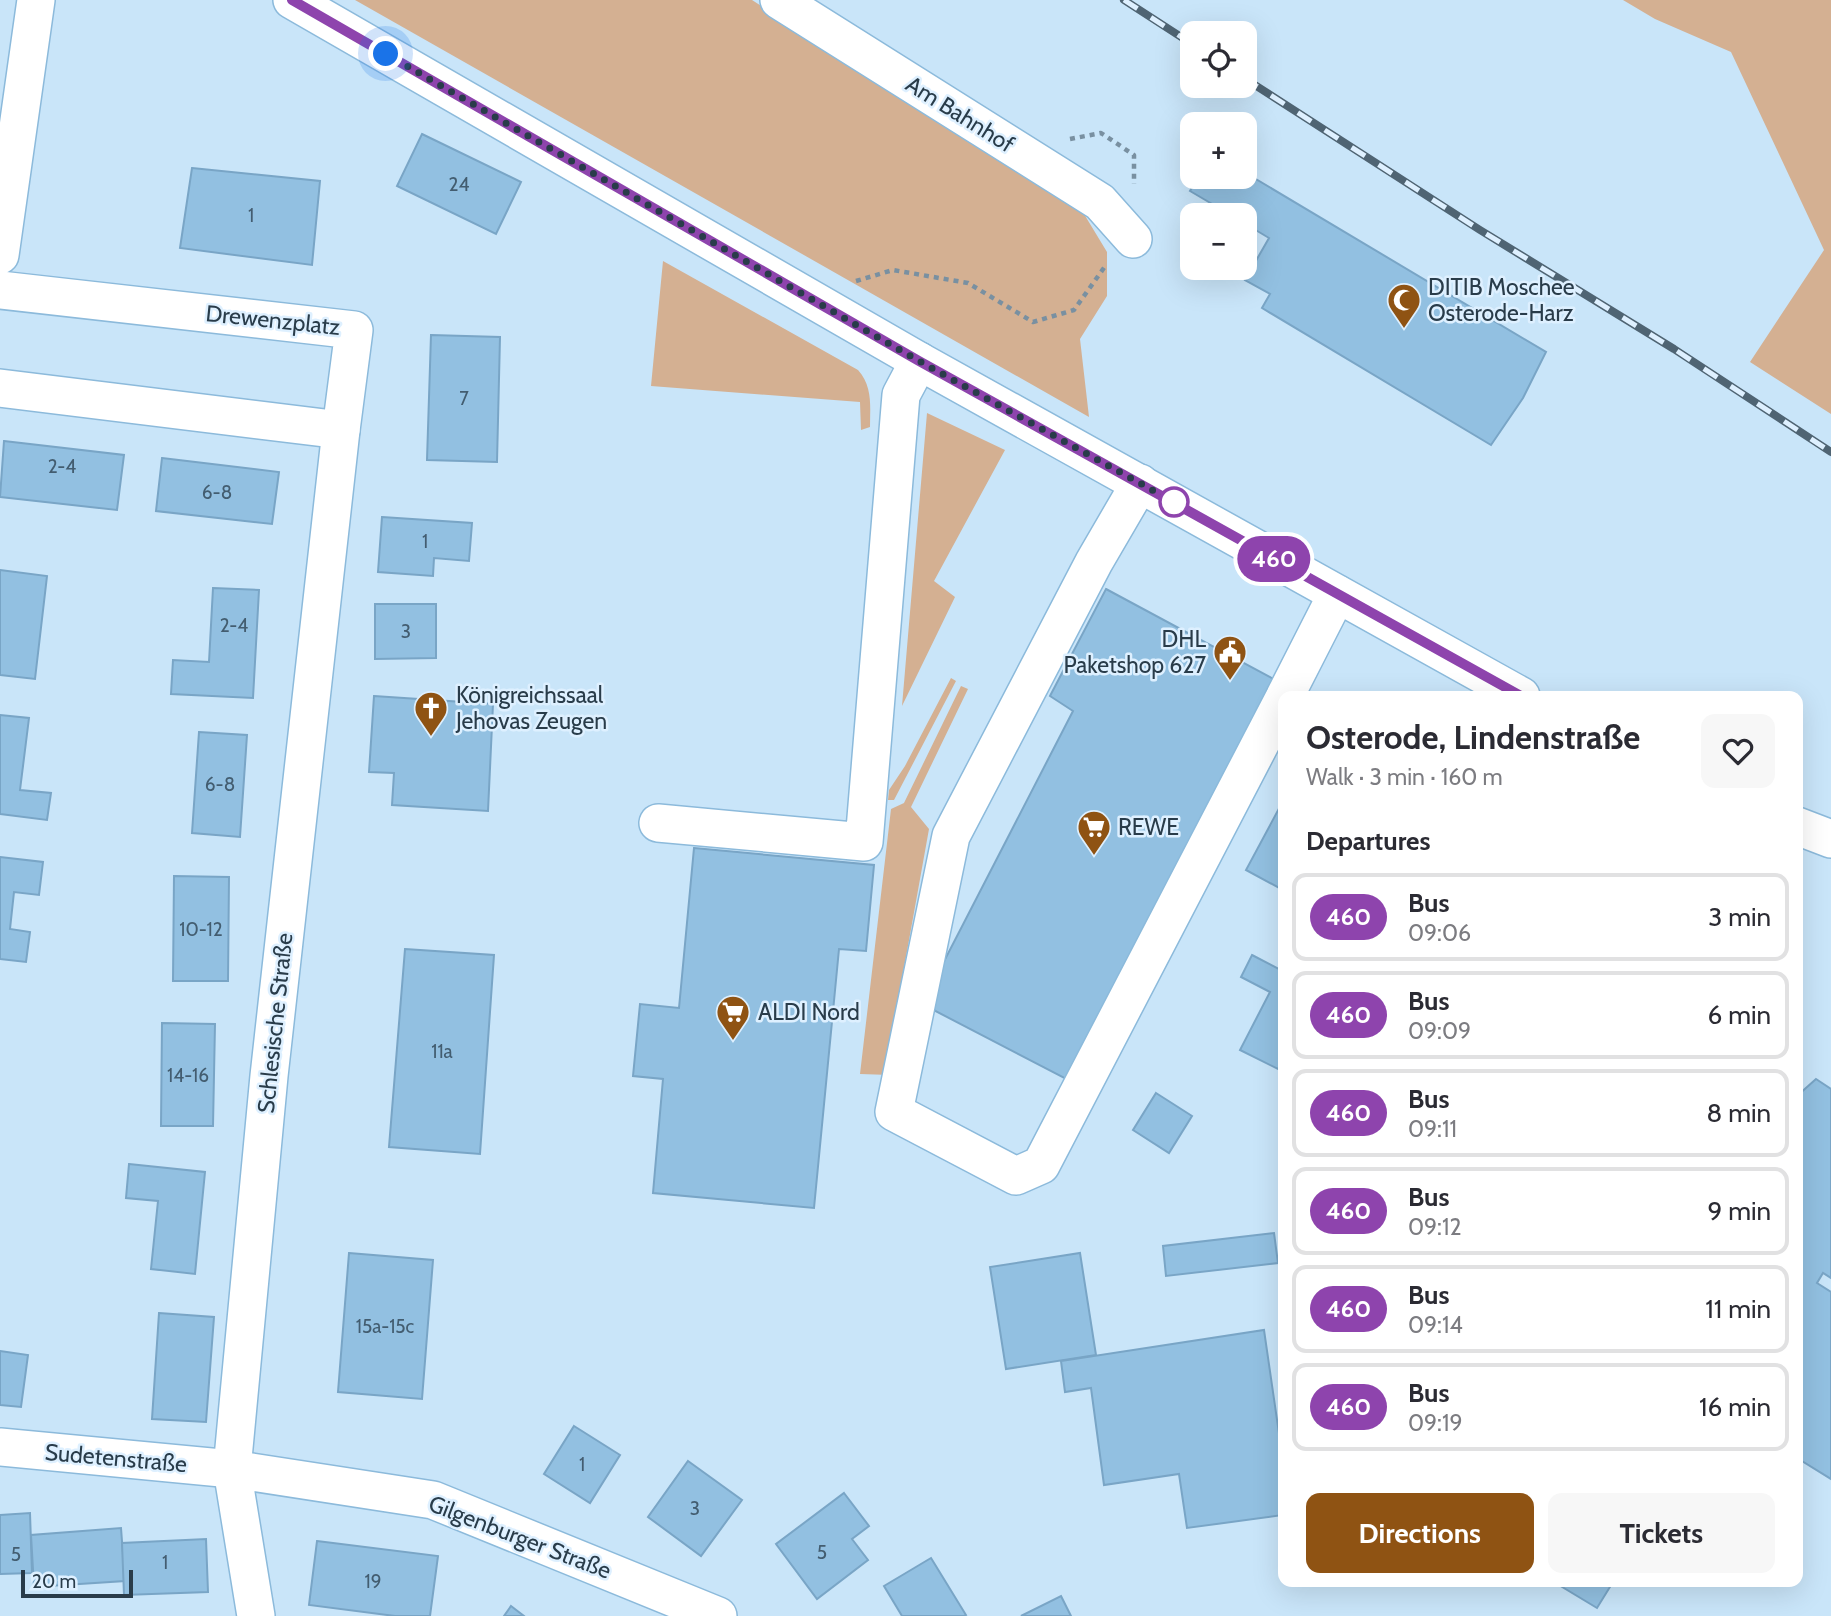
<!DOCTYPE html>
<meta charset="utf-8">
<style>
body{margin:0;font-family:Cabin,sans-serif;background:#f7f7f7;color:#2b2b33;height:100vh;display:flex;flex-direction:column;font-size:26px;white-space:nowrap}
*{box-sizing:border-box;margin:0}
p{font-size:23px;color:#7c7c81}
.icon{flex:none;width:38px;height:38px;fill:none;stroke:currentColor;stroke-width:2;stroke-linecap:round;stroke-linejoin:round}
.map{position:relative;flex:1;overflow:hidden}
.sheet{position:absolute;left:1278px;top:691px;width:525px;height:896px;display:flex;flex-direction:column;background:#fff;border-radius:14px;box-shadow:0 7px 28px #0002}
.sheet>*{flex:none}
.badge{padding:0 14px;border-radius:23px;font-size:24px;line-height:46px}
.controls{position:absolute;left:1180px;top:21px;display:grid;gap:14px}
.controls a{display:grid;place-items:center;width:77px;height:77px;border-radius:14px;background:#fff;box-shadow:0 7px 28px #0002;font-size:35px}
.scale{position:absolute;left:21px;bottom:18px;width:112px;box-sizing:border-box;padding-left:7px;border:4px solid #293c4a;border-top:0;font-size:19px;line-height:24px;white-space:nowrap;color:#293c4a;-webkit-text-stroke:5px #def0ff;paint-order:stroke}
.you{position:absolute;width:35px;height:35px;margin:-18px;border:5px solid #fff;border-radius:50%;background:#1a73e8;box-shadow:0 0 0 10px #1a73e833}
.map>.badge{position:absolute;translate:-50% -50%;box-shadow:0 0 0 4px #fff}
h2{padding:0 28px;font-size:26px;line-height:63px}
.round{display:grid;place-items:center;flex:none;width:74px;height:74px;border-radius:14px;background:#f7f7f7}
.summary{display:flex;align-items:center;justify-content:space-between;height:119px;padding:0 28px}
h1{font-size:33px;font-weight:800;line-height:52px}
.primary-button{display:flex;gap:14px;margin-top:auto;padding:14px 28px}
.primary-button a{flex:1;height:80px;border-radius:14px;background:#8f5313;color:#fff;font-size:28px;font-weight:800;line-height:80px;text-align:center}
.primary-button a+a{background:#f7f7f7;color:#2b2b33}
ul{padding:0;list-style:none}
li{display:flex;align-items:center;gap:21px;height:88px;margin:0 14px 10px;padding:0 14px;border:4px solid #e1e1e2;border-radius:14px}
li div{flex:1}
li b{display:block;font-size:26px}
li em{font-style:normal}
li .badge{min-width:77px;font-weight:700;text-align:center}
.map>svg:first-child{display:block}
.green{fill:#d4b092}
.building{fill:#92c0e1;stroke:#79a5c6;stroke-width:2}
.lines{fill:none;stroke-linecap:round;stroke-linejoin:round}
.minor-casing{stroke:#8cbadb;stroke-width:40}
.path{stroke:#7990a1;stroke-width:4.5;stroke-dasharray:5 5;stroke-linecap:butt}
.minor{stroke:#fff;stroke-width:37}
.rail-casing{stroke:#4f6473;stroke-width:8}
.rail{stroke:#def0ff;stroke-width:5;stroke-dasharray:16;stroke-linecap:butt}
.line-casing{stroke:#fff;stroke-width:16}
.line{stroke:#8e44ad;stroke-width:10}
.walk{stroke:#293c4a;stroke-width:7;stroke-dasharray:0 12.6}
.stop-dot{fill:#fff;stroke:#8e44ad;stroke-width:3.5}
.labels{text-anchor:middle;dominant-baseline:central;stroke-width:5;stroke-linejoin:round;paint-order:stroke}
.number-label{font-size:19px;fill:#435d70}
.street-label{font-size:23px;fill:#293c4a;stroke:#def0ff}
.poi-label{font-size:23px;fill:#293c4a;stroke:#def0ff;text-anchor:start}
</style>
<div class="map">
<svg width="1831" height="1616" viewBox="0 0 1831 1616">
<rect width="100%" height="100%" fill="#c9e5f9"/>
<g class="green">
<polygon points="355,0 752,0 1084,214 1107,252 1107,296 1080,339 1089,417"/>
<polygon points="1623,0 1831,0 1831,414 1750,362 1824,250 1731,52 1655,19"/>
<path d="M 663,261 L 858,370 C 873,387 870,406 870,427 L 861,430 L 860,402 L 651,386 Z"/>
<polygon points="927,413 1005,450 934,581 955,597 902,706"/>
<polygon points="951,678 956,681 894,800 888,800 889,790 905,766"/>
<polygon points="961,686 968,689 911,807 929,829 904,968 890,1075 860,1074 891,809 904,803"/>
</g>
<g class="building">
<polygon points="422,134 521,182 496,234 397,186"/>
<polygon points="192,168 320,181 312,265 180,248"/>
<polygon points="1244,172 1546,352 1523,398 1491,445 1262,308 1270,294 1245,280 1269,238 1244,223 1244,215 1231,215 1190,191 1198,177 1244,177"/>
<polygon points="431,335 500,337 497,462 427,460"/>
<polygon points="4,441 124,455 117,510 0,497"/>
<polygon points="162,458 279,472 272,524 156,511"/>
<polygon points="382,517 472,523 469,561 434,558 433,576 378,572"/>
<polygon points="0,570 47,576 35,679 0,675"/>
<polygon points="213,588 259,590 253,698 171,694 173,660 209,662"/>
<polygon points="1106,589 1281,683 1072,1082 922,1004 1073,711 1050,696"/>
<polygon points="375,604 436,604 436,658 375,659"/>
<polygon points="374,696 493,704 488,811 392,805 394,773 369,772"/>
<polygon points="0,715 29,718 20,790 51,793 47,820 0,814"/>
<polygon points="199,732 247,735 240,837 192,833"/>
<polygon points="1283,801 1283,890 1246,870"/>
<polygon points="694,848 874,865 866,951 839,949 814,1208 653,1193 663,1079 633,1076 640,1004 679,1008"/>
<polygon points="0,857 43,862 39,895 14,892 10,929 30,932 26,962 0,959"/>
<polygon points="174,876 229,877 228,981 173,981"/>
<polygon points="405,949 494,955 480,1154 389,1147"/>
<polygon points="1252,955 1283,971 1283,1060 1278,1069 1240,1050 1270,992 1241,977"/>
<polygon points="162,1023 215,1024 213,1126 161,1126"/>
<polygon points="1816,1079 1831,1089 1831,1278 1823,1273 1817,1283 1831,1292 1831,1479 1797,1458 1797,1096"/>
<polygon points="1156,1093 1192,1116 1169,1153 1133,1130"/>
<polygon points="129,1164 205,1172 195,1274 151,1269 158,1201 126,1198"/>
<polygon points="1274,1233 1278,1263 1166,1276 1163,1246"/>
<polygon points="349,1253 433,1260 422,1399 338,1392"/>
<polygon points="1080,1253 1096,1355 1006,1369 990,1267"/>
<polygon points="159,1313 214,1317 206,1422 152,1419"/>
<polygon points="1264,1330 1283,1461 1283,1515 1187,1528 1179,1474 1104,1485 1091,1388 1065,1392 1061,1361"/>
<polygon points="0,1351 28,1355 21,1407 0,1405"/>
<polygon points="574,1426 620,1455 590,1503 544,1474"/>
<polygon points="688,1461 742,1500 701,1556 648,1517"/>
<polygon points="844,1493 869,1526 852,1539 868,1560 817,1599 776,1544"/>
<polygon points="30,1513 32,1573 0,1574 0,1515"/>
<polygon points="121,1528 125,1581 34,1587 31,1535"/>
<polygon points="206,1539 208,1592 124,1595 122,1543"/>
<polygon points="317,1541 438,1556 430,1616 395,1616 309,1605"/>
<polygon points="931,1558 966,1615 964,1616 902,1616 884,1586"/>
<polygon points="1554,1582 1613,1582 1597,1608"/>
<polygon points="1061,1596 1071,1616 1021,1616"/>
<polygon points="511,1606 524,1616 504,1616"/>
</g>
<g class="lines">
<defs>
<g id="minor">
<polyline points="292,0 919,361 1521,696"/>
<polyline points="779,0 1100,202 1133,239"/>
<polyline points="0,255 36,0"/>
<polyline points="0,290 354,330 341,430 0,388"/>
<polyline points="1140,483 1094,562 951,836 894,1112 1016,1176 1041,1165 1283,700"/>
<polyline points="1285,696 1337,594"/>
<polyline points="658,823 864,842 901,395 919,361"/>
<polyline points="1797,826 1831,839"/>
<polyline points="0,1447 232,1469 433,1500 718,1616"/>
<polyline points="256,1616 232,1469 269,1076 341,430"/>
</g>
</defs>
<use href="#minor" class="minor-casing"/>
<g class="path">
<polyline points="1070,139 1101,133 1134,155 1134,184"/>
<polyline points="856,281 893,270 968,283 1033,322 1074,310 1106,265"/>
</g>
<use href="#minor" class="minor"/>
<defs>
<g id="rail">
<polyline points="1124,0 1192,44"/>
<polyline points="1244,78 1480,230 1674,349 1831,452"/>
</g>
</defs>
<use href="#rail" class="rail-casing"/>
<use href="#rail" class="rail"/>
</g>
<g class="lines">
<defs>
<polyline id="line" points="292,0 919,361 1521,696"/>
</defs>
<use href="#line" class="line-casing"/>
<use href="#line" class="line"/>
<polyline class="walk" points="386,54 919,361 1174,502"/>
</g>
<defs>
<symbol id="mosque-pin" viewBox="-11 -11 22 30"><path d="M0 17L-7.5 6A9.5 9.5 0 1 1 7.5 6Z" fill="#8f5313" stroke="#def0ff"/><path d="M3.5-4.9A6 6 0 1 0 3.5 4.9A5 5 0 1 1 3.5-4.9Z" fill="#fff"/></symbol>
<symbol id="civic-pin" viewBox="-11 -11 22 30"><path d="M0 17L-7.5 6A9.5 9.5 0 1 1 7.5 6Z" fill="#8f5313" stroke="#def0ff"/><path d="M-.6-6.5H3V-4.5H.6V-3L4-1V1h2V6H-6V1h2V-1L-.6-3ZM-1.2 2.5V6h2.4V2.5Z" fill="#fff"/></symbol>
<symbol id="church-pin" viewBox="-11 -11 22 30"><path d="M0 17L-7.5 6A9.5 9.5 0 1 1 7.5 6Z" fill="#8f5313" stroke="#def0ff"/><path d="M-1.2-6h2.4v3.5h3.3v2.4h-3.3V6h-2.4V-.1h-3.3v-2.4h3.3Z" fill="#fff"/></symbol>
<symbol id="supermarket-pin" viewBox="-11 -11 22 30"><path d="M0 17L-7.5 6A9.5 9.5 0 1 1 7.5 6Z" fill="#8f5313" stroke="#def0ff"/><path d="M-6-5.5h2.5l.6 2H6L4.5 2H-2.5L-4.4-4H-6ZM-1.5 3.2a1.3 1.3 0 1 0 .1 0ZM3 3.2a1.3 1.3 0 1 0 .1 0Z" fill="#fff"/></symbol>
</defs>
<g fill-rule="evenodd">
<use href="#mosque-pin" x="1385" y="281" width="38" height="52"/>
<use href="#civic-pin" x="1211" y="633" width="38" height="52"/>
<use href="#church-pin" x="412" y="689" width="38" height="52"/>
<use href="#supermarket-pin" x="1075" y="808" width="38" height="52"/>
<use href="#supermarket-pin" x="714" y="993" width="38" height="52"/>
</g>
<circle class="stop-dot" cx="1174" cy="502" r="14"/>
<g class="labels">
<g class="number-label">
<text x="459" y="184">24</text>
<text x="251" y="215">1</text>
<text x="464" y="398">7</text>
<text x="62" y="466">2-4</text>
<text x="217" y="492">6-8</text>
<text x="425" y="541">1</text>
<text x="234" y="625">2-4</text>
<text x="406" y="631">3</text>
<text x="220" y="784">6-8</text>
<text x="201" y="929">10-12</text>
<text x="442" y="1051">11a</text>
<text x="188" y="1075">14-16</text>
<text x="385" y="1326">15a-15c</text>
<text x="582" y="1464">1</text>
<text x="695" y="1508">3</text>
<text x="822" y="1552">5</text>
<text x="16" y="1554">5</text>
<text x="165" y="1562">1</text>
<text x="373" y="1581">19</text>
</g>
<g class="street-label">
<text transform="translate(960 114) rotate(32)">Am Bahnhof</text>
<text transform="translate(273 320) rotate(6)">Drewenzplatz</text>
<text transform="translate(275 1023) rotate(-84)">Schlesische Straße</text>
<text transform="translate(116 1458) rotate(5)">Sudetenstraße</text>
<text transform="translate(520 1537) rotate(21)">Gilgenburger Straße</text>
</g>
<g class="poi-label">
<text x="1428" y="287">DITIB Moschee<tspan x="1428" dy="26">Osterode-Harz</tspan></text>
<text x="1206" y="639" text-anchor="end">DHL<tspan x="1206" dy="26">Paketshop 627</tspan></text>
<text x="456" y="695">Königreichssaal<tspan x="456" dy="26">Jehovas Zeugen</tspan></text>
<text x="1118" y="827">REWE</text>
<text x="758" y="1012">ALDI Nord</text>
</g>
</g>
</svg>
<div class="controls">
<a><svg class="icon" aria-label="locate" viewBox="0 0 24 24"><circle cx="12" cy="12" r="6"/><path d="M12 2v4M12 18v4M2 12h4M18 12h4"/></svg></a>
<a>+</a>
<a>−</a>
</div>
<div class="scale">20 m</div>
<div class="you" style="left:386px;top:54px"></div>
<b class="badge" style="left:1274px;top:559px;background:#8e44ad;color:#fff">460</b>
<section class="sheet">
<div class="summary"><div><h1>Osterode, Lindenstraße</h1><p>Walk · 3 min · 160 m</p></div><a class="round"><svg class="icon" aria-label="heart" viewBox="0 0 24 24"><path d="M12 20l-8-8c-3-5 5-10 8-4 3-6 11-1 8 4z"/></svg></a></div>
<h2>Departures</h2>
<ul>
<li><span class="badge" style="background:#8e44ad;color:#fff">460</span><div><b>Bus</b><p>09:06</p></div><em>3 min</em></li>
<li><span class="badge" style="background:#8e44ad;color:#fff">460</span><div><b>Bus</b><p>09:09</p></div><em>6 min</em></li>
<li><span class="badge" style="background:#8e44ad;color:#fff">460</span><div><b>Bus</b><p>09:11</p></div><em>8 min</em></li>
<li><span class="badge" style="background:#8e44ad;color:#fff">460</span><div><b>Bus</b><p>09:12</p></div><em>9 min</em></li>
<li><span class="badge" style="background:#8e44ad;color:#fff">460</span><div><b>Bus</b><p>09:14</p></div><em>11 min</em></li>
<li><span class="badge" style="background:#8e44ad;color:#fff">460</span><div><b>Bus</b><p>09:19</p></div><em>16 min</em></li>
</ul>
<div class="primary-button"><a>Directions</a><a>Tickets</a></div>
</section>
</div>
